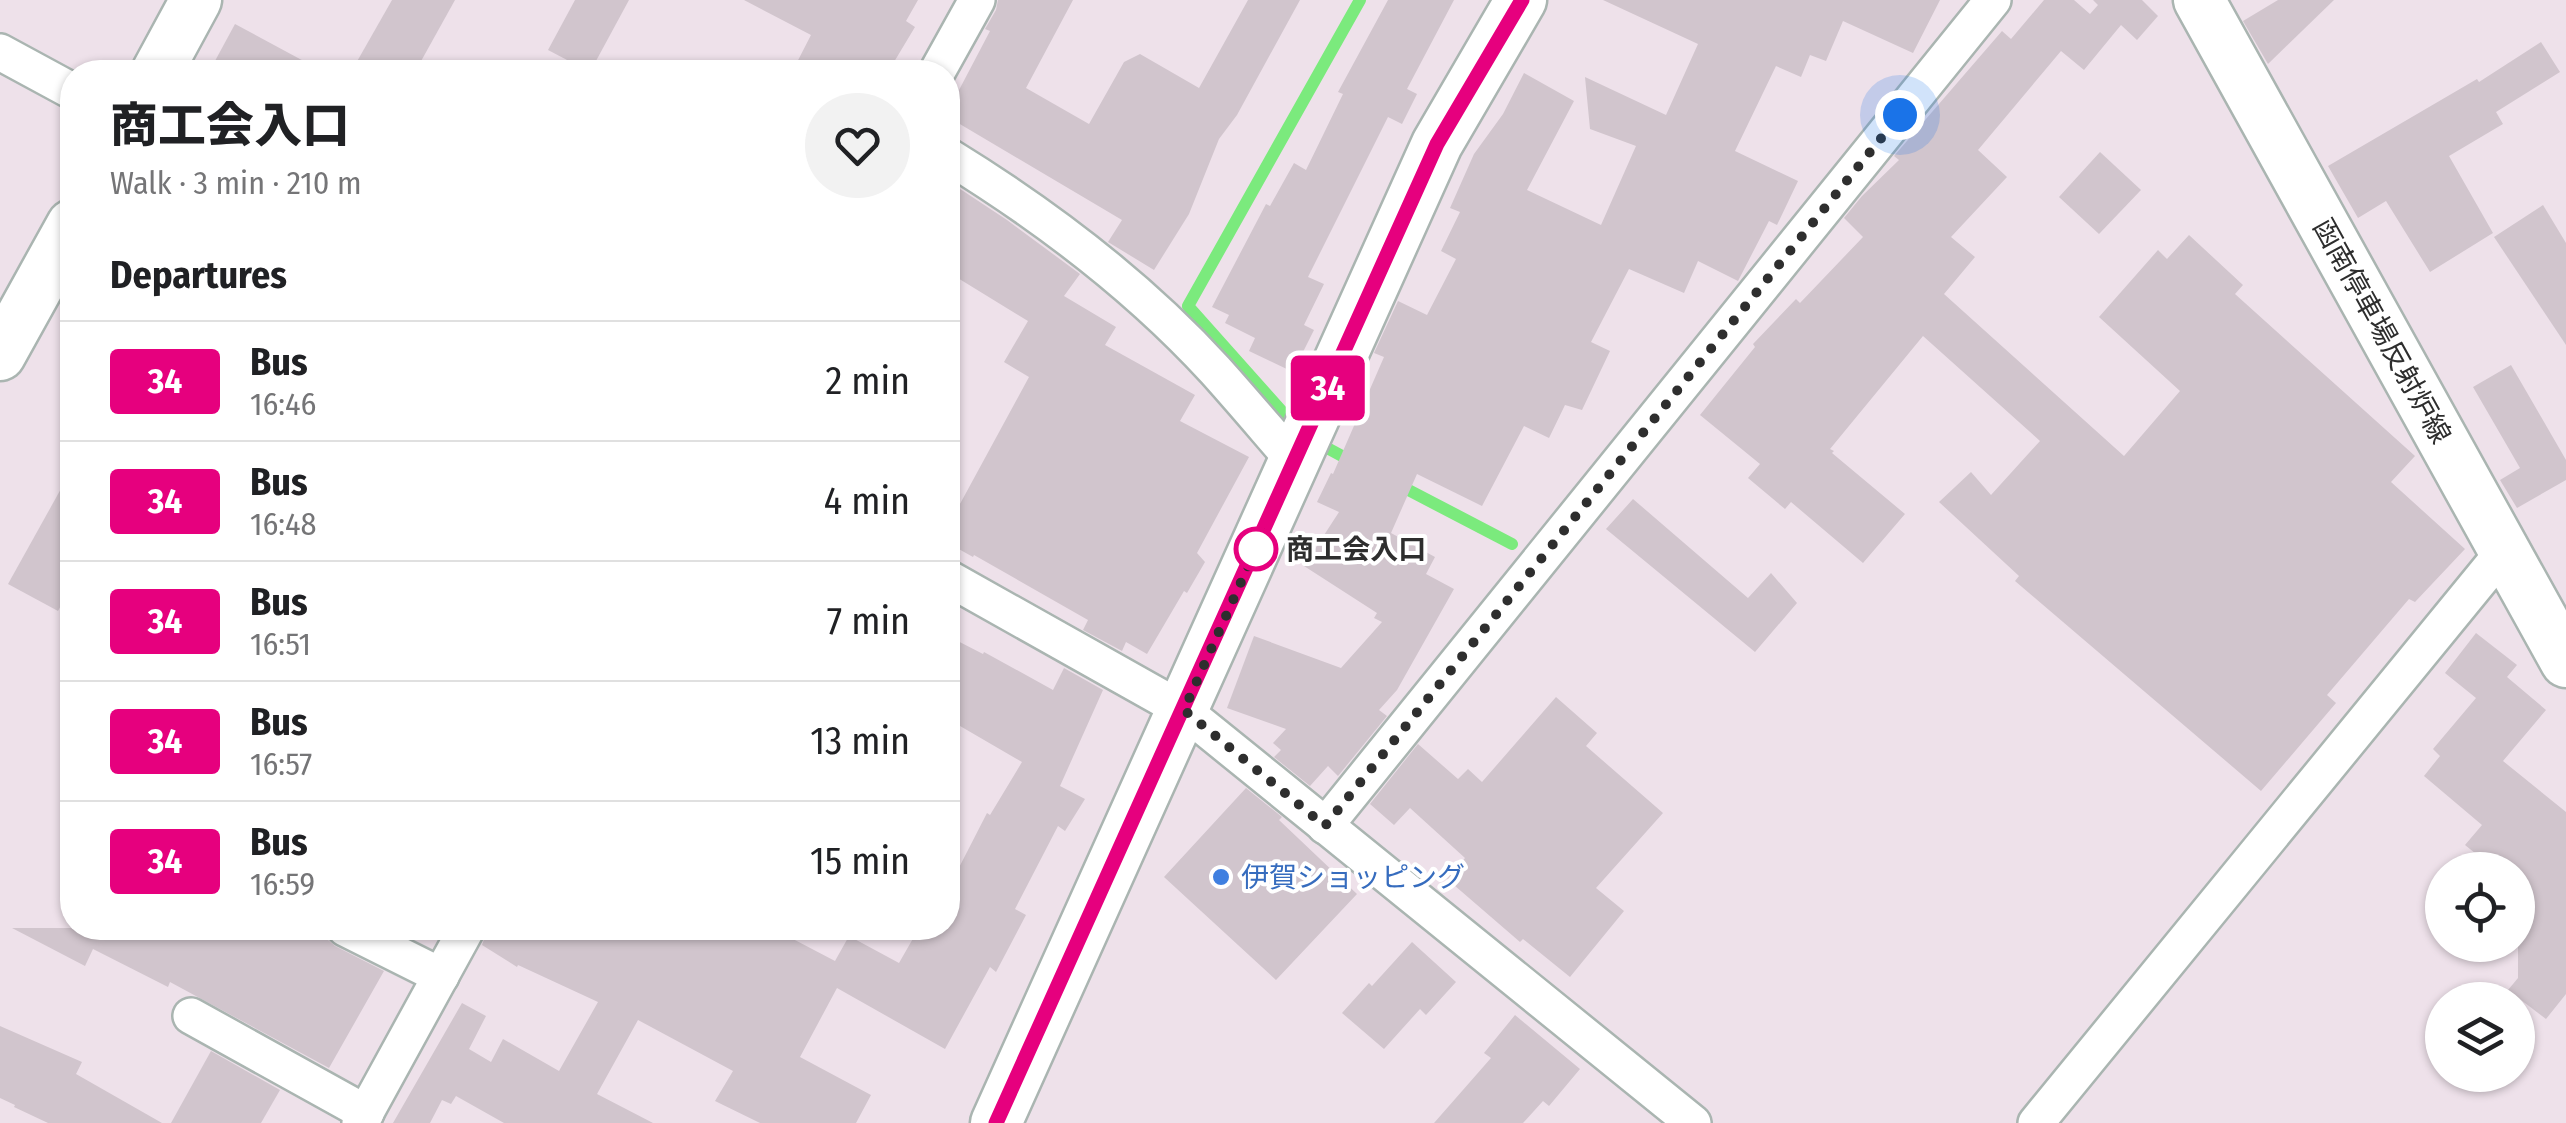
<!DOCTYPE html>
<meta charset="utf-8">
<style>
body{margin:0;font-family:"Fira Sans Condensed","Noto Sans JP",sans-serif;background:#f2f2f2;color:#202124;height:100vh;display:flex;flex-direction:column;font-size:38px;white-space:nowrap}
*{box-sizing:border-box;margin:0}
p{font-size:32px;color:#757577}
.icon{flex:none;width:55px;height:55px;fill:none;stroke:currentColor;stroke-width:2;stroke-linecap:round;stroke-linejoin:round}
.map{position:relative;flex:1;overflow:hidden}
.panel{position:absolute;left:60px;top:60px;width:900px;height:880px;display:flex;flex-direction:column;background:#fff;border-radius:40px;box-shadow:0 2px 8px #0004}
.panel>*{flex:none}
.badge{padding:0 20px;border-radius:8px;font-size:35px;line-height:65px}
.tools{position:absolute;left:2425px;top:852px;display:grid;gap:20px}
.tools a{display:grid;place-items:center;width:110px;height:110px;border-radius:50%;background:#fff;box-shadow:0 2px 8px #0004;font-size:50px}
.you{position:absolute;width:50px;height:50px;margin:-25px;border:8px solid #fff;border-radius:50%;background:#1a73e8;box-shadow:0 0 0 15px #1a73e833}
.map>.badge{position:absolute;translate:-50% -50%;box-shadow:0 0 0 5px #fff}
h2{padding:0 50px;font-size:38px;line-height:90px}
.round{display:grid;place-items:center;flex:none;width:105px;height:105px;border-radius:52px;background:#f2f2f2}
.headline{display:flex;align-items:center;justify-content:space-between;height:170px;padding:0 50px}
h1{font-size:48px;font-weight:800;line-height:75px}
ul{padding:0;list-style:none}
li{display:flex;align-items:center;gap:30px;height:120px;padding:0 50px;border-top:2px solid #e0e0e0}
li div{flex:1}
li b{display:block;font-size:38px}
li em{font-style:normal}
li .badge{min-width:110px;font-weight:700;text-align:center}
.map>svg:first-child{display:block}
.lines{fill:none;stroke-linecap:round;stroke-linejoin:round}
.stream{stroke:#7bea7d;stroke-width:12}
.building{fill:#d1c5cd}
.street-casing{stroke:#aab5b1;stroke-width:40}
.secondary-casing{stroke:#aab5b1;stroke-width:55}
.street{stroke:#fff;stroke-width:35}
.secondary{stroke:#fff;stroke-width:50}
.line-casing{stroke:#fff;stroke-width:22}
.line{stroke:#e6007e;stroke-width:15}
.walk{stroke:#2e2e2e;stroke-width:10;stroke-dasharray:0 18}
.stop-dot{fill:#fff;stroke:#e6007e;stroke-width:5}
.shop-dot{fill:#3f7fe0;stroke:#fff;stroke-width:4}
.labels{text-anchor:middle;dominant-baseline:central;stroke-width:8;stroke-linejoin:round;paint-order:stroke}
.street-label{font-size:28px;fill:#2e2e2e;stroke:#fff}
.stop-label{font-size:28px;font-weight:bold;fill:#2e2e2e;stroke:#fff;text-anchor:start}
.shop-label{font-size:28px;fill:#366cbe;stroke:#fff;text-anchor:start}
</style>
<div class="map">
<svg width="2566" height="1123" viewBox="0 0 2566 1123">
<rect width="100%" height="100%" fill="#eee1ea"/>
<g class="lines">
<g class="stream">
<polyline points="1297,424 1286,416 1188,306 1360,0"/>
<polyline points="1317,440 1329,449 1355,463"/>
<polyline points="1395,483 1512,544"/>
</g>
</g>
<g class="building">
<polygon points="392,0 455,0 415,72 351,72"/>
<polygon points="575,0 629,0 590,72 548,50"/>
<polygon points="744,0 918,0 906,21 915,27 888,72 792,72 811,35"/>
<polygon points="998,0 1073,0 1026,88 1089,124 1124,62 1140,54 1199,88 1248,0 1300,0 1237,115 1219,139 1189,214 1154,270 1108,242 1122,220 948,117 948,111 990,31 985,29 996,10"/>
<polygon points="1388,0 1454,0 1407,89 1417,94 1402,124 1388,117 1308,277 1324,284 1304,325 1314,330 1293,372 1249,351 1255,338 1225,323 1229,315 1212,307 1266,204 1270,206 1294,163 1306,170 1343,94 1338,92"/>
<polygon points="1603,0 1940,0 1913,53 1843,21 1826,61 1810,55 1801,77 1776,66 1735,151 1798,181 1777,225 1769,221 1738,281 1698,261 1684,293 1629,269 1591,342 1610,351 1582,410 1565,405 1549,438 1524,426 1482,506 1417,474 1391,533 1435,557 1426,574 1454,589 1397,690 1379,710 1387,716 1338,776 1328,766 1310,786 1274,757 1281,750 1273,743 1286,729 1227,708 1254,636 1341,668 1382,622 1374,618 1377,613 1304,566 1339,512 1317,502 1331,473 1333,474 1384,357 1374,353 1398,301 1427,315 1456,259 1441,251 1460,212 1450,208 1474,154 1503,114 1524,73 1574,101 1527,190 1601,225 1636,146 1590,129 1585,77 1666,115 1698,44"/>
<polygon points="2044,0 2074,0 2090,14 2098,5 2093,0 2142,0 2158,16 2137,40 2121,25 2084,70 2061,51 1978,150 2007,177 1951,237 1975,257 1944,294 2124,456 2180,391 2099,317 2158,250 2167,259 2189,235 2243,285 2235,294 2415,456 2391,482 2465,549 2415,602 2409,599 2327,695 2336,703 2261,791 2015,581 2019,576 1939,502 1971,472 1991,495 2040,441 1923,336 1830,449 1834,451 1832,453 1905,514 1863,563 1791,502 1785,509 1748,478 1760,464 1700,415 1755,347 1753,344 1796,299 1800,303 1863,237 1844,218 1862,196 1899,160 1894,156 2002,31 2011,39"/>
<polygon points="2278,0 2334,0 2268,64 2243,21"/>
<polygon points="235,24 324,72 209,72"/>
<polygon points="2541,42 2560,72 2496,112 2503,124 2449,156 2493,233 2430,272 2386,201 2358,218 2328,166 2477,79 2479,82"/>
<polygon points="2100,152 2141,190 2099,234 2059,197"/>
<polygon points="948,181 1007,220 1080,274 1064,296 1116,327 1105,345 1195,395 1180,421 1249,457 1197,553 1205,562 1187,593 1184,591 1147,654 1126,642 1122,651 1083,630 1088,620 974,555 973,557 948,543 948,526 1029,377 1004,362 1028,321 948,272"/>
<polygon points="2543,205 2566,243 2566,345 2494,237"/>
<polygon points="2511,365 2566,460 2566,480 2517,508 2500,480 2520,468 2473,387"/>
<polygon points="72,469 72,585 58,611 8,584"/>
<polygon points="1633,499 1748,598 1771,573 1797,603 1755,652 1606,529"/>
<polygon points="2476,633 2517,665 2507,677 2546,710 2503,761 2566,812 2566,994 2546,1019 2508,990 2518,978 2518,870 2496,870 2465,845 2482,825 2424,776 2440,756 2433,749 2476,698 2445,673"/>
<polygon points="948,636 983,654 984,652 1053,690 1064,668 1103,690 1060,786 1085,799 1065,831 1058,826 1015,909 1026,915 996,972 990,967 945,1049 837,988 800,1057 871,1095 856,1123 760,1123 715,1101 733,1071 638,1020 597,1094 653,1123 504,1123 456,1096 451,1104 442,1100 430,1123 393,1123 462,1003 486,1016 469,1049 491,1062 503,1039 559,1071 598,1002 518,965 517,967 482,945 488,928 772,928 835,961 849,936 899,963 919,928 948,928 948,889 987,813 990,815 1022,762 948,719"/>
<polygon points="1556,697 1597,733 1586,746 1663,813 1596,888 1624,911 1570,977 1523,939 1520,942 1447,879 1465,858 1410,808 1394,825 1370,804 1418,744 1458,779 1468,769 1482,782"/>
<polygon points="1246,788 1282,817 1279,820 1357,894 1276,980 1164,877"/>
<polygon points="12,928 324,928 327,939 335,946 384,971 329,1068 170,982 168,987 93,949 85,966"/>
<polygon points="1412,942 1456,982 1426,1015 1420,1009 1384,1049 1342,1013 1369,983 1372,986"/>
<polygon points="1515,1015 1580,1069 1549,1106 1543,1101 1523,1123 1434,1123 1491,1058 1484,1053"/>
<polygon points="0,1026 82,1062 76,1074 162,1123 48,1123 14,1107 15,1105 0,1098"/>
<polygon points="211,1051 280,1090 261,1123 171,1123"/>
</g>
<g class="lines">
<defs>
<g id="street">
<polyline points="0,52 72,91"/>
<polyline points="937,72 977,0"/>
<path d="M 948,156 C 1044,215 1138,286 1215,370 C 1242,400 1268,431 1295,462"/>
<polyline points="948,578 1183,710 1693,1123"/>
<polyline points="1325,826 1993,0"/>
<polyline points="345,928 441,976"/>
<polyline points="191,1016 366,1113"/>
<polyline points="360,1123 467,928"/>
<polyline points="2036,1123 2504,551"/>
</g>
<g id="secondary">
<polyline points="2199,0 2566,662"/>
<polyline points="157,72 196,0"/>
<polyline points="0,355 72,225"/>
<polyline points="996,1123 1437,144 1521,0"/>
</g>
</defs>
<use href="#street" class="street-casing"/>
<use href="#secondary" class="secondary-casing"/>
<use href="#street" class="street"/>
<use href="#secondary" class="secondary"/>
</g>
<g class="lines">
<defs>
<polyline id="line" points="996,1123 1437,144 1522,0"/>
</defs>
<use href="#line" class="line-casing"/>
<use href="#line" class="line"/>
<polyline class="walk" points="1256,549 1263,533 1184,710 1325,826 1900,115"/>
</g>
<circle class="stop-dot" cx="1256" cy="549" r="20"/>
<circle class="shop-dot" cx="1221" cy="877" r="10"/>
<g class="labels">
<g class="street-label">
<text transform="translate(2382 331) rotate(61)">函南停車場反射炉線</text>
</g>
<g class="stop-label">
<text x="1286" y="549">商工会入口</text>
</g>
<g class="shop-label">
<text x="1241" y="877">伊賀ショッピング</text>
</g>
</g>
</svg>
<div class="tools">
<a><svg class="icon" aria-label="locate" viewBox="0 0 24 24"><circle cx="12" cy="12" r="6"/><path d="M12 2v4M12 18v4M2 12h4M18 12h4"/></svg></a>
<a><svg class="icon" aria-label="layers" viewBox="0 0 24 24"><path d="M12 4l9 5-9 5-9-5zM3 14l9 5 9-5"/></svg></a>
</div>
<div class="you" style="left:1900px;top:115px"></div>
<b class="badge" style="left:1328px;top:388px;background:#e6007e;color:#fff">34</b>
<section class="panel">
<div class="headline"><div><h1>商工会入口</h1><p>Walk · 3 min · 210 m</p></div><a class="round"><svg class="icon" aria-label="heart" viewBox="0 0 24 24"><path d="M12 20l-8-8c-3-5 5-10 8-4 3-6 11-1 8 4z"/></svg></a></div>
<h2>Departures</h2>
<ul>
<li><span class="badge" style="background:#e6007e;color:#fff">34</span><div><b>Bus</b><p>16:46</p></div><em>2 min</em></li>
<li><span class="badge" style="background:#e6007e;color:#fff">34</span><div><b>Bus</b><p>16:48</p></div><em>4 min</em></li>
<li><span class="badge" style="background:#e6007e;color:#fff">34</span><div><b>Bus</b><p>16:51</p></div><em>7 min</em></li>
<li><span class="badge" style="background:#e6007e;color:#fff">34</span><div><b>Bus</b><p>16:57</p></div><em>13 min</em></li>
<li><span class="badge" style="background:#e6007e;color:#fff">34</span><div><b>Bus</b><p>16:59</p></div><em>15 min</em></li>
</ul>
</section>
</div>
